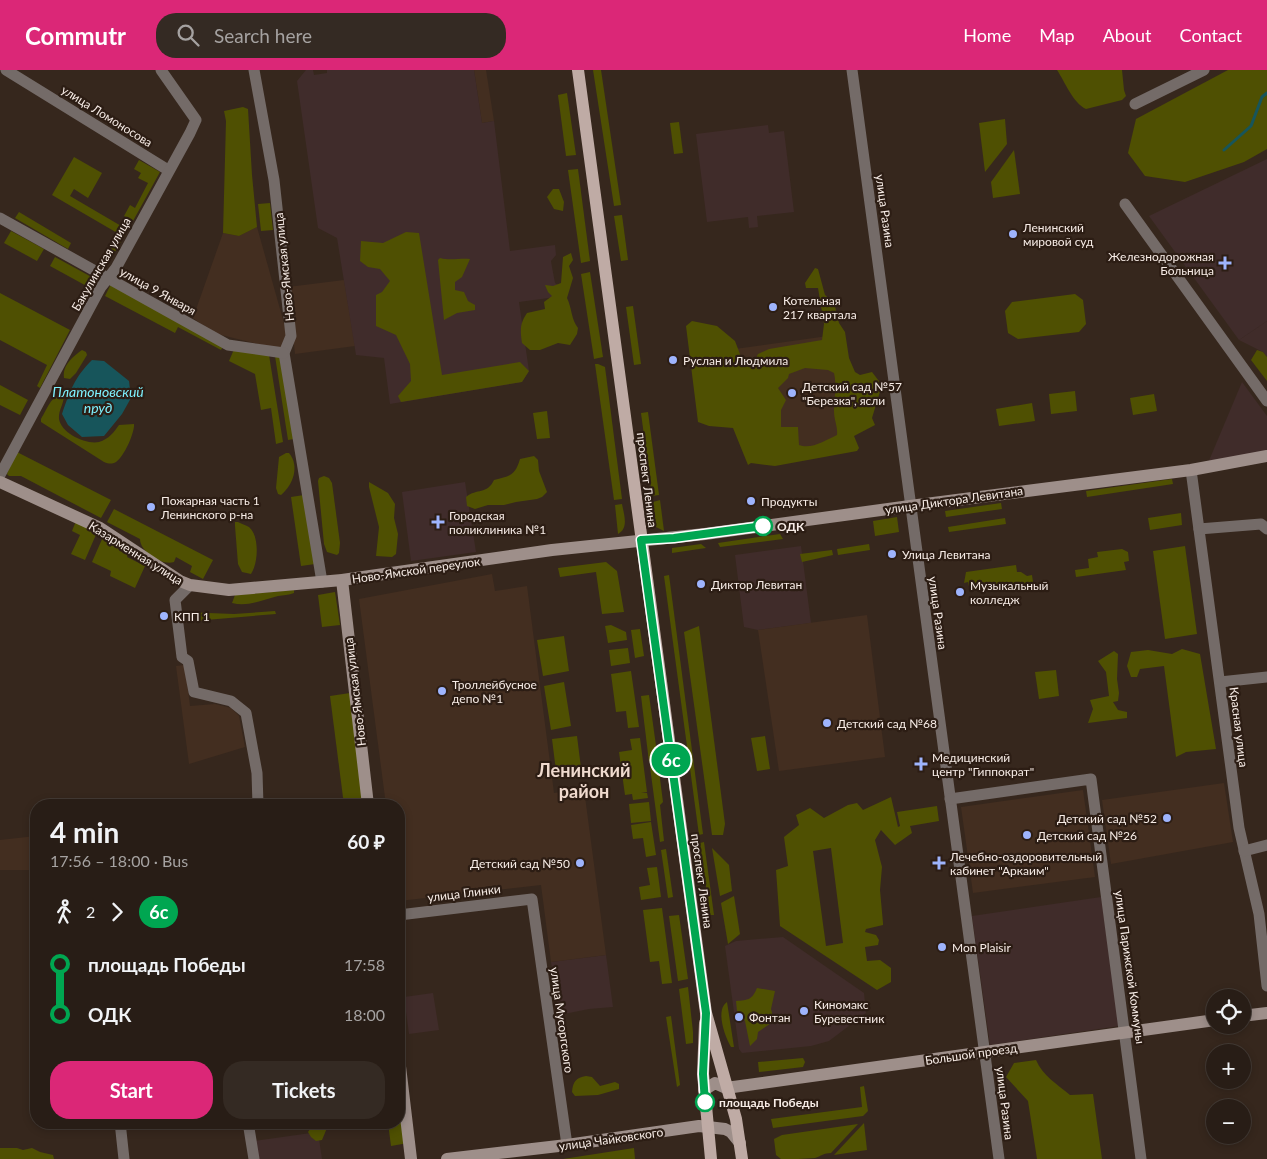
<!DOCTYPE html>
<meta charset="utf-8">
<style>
body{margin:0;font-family:Lato,sans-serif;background:#342a23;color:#f1f3f6;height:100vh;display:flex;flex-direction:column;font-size:19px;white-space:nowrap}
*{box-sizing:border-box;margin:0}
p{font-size:16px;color:#a5a2a1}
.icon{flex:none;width:28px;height:28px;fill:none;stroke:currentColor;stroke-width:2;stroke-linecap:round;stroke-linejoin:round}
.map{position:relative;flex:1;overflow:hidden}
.details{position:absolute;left:30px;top:729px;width:375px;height:330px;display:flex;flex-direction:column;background:#281d16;border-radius:20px;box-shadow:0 2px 8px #0003,0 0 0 1px #443b35}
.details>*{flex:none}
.badge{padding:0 10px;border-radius:16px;font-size:18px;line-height:32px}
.fabs{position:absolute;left:1206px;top:919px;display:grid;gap:10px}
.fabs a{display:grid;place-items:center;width:45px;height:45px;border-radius:50%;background:#281d16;box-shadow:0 2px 8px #0003,0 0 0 1px #443b35;font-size:25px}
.map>.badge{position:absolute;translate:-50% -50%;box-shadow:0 0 0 2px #fff}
.legs{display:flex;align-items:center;gap:8px;height:55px;padding:0 20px;font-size:16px}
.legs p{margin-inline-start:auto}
.summary{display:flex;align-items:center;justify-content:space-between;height:85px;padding:0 20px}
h1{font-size:28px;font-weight:700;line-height:38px}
.primary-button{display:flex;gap:10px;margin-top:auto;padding:10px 20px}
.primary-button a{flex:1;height:58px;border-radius:20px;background:#db2777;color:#fff;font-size:20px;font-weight:700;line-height:58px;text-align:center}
.primary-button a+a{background:#342a23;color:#f1f3f6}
ul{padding:0 20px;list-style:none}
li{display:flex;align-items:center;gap:18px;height:50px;font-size:19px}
li i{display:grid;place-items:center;width:8px;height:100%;margin:0 6px;background:currentColor}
li i::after{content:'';width:12px;height:12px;margin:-6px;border:4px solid;border-radius:50%;background:#281d16}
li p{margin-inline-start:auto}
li:first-child i{background:linear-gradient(#0000 50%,currentColor 0)}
li:last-child i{background:linear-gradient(currentColor 50%,#0000 0)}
header{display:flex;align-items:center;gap:30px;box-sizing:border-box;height:70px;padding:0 25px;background:#db2777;color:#fff}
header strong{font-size:24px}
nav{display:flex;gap:28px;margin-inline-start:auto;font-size:18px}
.search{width:350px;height:45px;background:#342a23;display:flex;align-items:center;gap:12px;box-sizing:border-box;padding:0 18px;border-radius:20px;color:#a5a2a1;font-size:19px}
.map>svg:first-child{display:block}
.commercial{fill:#402c2a}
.built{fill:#432e20}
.medical{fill:#402c2b}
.green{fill:#4f5002;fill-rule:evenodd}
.water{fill:#17555b}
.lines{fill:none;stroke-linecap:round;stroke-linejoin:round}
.stream{stroke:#17555b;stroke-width:3}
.street{stroke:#746b68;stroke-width:11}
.secondary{stroke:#9e8f8a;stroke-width:12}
.primary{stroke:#bfaba5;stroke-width:12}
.line-1-casing{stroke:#fff;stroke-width:11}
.line-1{stroke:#00a651;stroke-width:8}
.poi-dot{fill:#9eb4fd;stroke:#2c1d14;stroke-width:2}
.stop-1-dot{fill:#fff;stroke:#00a651;stroke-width:2.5}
.labels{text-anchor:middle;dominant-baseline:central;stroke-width:4.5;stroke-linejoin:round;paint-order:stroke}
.street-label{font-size:12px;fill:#f7ece6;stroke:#2c1d14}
.poi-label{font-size:12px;fill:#f7ece6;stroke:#2c1d14;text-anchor:start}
.stop-label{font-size:12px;font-weight:bold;fill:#f7ece6;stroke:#2c1d14;text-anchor:start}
.water-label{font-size:14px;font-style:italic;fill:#7ef1fe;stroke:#2c1d14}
.district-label{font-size:18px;font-weight:bold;fill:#efdace;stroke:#2c1d14}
</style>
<header>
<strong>Commutr</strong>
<div class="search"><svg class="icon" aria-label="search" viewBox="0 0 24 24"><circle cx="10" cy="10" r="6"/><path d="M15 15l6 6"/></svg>Search here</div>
<nav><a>Home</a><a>Map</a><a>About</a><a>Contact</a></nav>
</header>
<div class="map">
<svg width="1267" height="1089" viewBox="0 0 1267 1089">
<rect width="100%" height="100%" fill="#36271d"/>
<g class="commercial">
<polygon points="768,55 769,63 784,61 794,142 757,146 758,157 749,158 748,147 707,152 696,64"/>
<polygon points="1267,251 1267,287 1263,282 1239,270"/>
<polygon points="1242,312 1267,346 1267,383 1208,393"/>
<polygon points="801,476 811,553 758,560 744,557 735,485"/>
<polygon points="1101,827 1119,956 990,975 972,846"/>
<polygon points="783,867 864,923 866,943 829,971 811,976 742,983 739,979 725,876 736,871"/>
<polygon points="606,885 613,937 589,939 559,945 551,892"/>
<polygon points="433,923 439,960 409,964 404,927"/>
<polygon points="318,1062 322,1089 250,1089 247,1072"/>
</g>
<g class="built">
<polygon points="474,0 486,0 494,51 482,53"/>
<polygon points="257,157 287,264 283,280 213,263 193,248 223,163 239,166"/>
<polygon points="344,210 355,276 295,284 288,217"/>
<polygon points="835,265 851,377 751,392 735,279"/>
<polygon points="492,504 495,521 527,516 554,723 584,719 606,885 551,892 541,815 399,831 399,735 386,735 359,529"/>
<polygon points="867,545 885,687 779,701 758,560"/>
<polygon points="185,595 190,636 215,634 231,638 239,646 245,677 189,694 176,596"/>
<polygon points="1224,713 1233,772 1111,794 1102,730"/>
<polygon points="1083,720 1095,807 973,823 961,737"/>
<polygon points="36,766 36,800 0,800 0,770"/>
</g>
<g class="medical">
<polygon points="306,0 313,0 314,5 327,3 327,0 474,0 482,53 494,51 510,181 555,175 556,185 551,191 552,197 555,213 561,218 563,226 519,232 529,301 522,312 390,334 384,288 356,285 337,168 318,158 297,11"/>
<polygon points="1267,89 1267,251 1239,270 1149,146"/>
<polygon points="465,412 476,482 411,491 402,422"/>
</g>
<g class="green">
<polygon points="593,0 601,0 621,135 614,136"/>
<path d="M 1057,0 L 1122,0 L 1124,20 L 1126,26 L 1122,30 L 1086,39 C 1073,33 1065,12 1057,0 Z"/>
<polygon points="1228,0 1267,0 1267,79 1244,92 1185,112 1145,106 1128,83 1136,49"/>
<polygon points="567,23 576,85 566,86 558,25"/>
<polygon points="243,37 248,39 252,105 257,157 239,166 223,163 226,51 224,41"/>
<polygon points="1005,49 1007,74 985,102 979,53"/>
<polygon points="679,52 683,83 674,84 670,53"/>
<polygon points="1014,80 1020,124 993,128 991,112"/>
<polygon points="74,87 102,103 88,128 74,119 70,126 128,160 113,185 109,183 119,164 52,125"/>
<polygon points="139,90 160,102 133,151 124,146 130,135 135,138 148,113 138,108 141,103 134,99"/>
<polygon points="578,99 590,191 581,193 568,100"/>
<polygon points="553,119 559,119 564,132 563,141 554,139 547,127"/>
<polygon points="270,133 273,160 261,161 258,134"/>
<polygon points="19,142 71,173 68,179 15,148"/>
<polygon points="622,145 628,190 621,191 614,146"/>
<polygon points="11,161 44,179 37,191 4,173"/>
<polygon points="406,162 419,163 442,305 520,292 529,301 522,312 401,332 398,326 411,311 410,294 396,265 376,256 376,225 382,222 390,211 380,199 368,197 360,191 361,171 383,173"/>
<path d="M 571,183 L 573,190 L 569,196 L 573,208 L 567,228 C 572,238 571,249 578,258 L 577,264 L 570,275 L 558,273 L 540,280 L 530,280 L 522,273 C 520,260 520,253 527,243 L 545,239 L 544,232 L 552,226 L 548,222 L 545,215 L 553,216 L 561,213 L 563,187 Z"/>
<polygon points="55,187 97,210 92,219 50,196"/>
<path d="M 440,188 C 451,191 459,188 470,189 L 462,207 L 455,212 L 455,220 L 464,222 L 468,231 L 475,235 L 475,240 L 457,243 L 444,250 L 438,190 Z"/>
<path d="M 815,198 L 818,199 L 825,225 L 834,232 L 839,253 L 845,262 L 849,288 L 855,302 L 860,305 L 872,302 L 882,315 L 872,348 L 875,355 L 854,366 L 859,378 L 857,381 L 775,396 L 751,393 L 748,395 L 733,358 L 709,356 L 698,352 L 686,256 L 692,251 L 717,256 L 735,271 L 743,292 L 748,296 L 753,294 L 758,284 L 769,279 L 822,270 L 824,254 L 818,218 L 806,218 L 805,213 ZM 805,298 L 828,300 L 834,303 C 837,316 834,328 834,341 C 834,350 838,357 837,365 C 826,370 811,380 799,375 L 798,357 L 781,357 L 781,340 L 786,330 L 778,318 L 788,308 L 789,304 Z"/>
<polygon points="590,202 603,287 594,289 581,204"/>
<polygon points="111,214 224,275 221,280 178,257 175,263 105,226"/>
<polygon points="0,223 70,260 40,318 37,316 47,295 0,270"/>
<polygon points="1075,224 1083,230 1086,254 1079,262 1018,269 1008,263 1005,241 1012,232"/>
<polygon points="633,236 641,294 634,295 626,237"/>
<polygon points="235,277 269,285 283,372 276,374 271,338 261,340 255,304 229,291"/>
<path d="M 82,280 L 86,282 L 87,285 L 76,303 L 70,309 L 64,308 C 62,296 72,287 82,280 Z"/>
<polygon points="1257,280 1263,282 1267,287 1267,311 1251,290"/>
<polygon points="281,285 294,369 288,370 275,286"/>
<polygon points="595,294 598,294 605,297 622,429 614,430"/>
<polygon points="0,315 28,330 20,345 0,335"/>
<polygon points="1075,321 1077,341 1051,344 1049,324"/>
<path d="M 63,323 C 66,332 58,339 59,349 C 61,363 86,375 99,372 C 109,369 114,362 119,355 L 134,354 C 135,362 124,387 116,392 C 112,394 109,394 104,392 L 41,352 L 41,349 C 47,339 51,326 63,323 Z"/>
<polygon points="1154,324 1157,341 1133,345 1130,328"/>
<polygon points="1032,333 1035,351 999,356 996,339"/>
<polygon points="547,341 550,368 537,369 533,343"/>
<polygon points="648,342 659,425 652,426 641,343"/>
<polygon points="15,381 111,430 101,448 21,406 9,406 7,404"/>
<path d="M 286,383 L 289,383 C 300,396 293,415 281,425 L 278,424 L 276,418 L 279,387 Z"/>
<path d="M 534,386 L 538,390 L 539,401 L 547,422 L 542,427 L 537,429 L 516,432 L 504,435 L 488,435 L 475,439 L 467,436 L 466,427 C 477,418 487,425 494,410 C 510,406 515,406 520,389 Z"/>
<polygon points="324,406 329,408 332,413 340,473 339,483 337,485 327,482 324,474 318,411 319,408"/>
<polygon points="1172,409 1173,414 1087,427 1086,421"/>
<polygon points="369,412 388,423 395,434 394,448 398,464 396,484 392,487 376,486 379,457 369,417"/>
<polygon points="304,425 315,494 301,496 291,427"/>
<polygon points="660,430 664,461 656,457 653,432"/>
<polygon points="1001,433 1002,439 946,447 945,441"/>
<path d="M 622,434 C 624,445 629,458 618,464 L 615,435 Z"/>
<path d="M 114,439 L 213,490 L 203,509 L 190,502 L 192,496 L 176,487 L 174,492 C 162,496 140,482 140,469 L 107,452 Z"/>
<polygon points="1181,443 1182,455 1150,460 1148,448"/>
<polygon points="897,447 899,462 875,466 873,451"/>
<polygon points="1005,448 1006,454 949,462 948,457"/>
<polygon points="76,451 98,460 85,490 71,484 80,465 72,461"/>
<path d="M 238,452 C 241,454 246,455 249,457 C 260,466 258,494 251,504 L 242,502 L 238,494 L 235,456 L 235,452 Z"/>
<polygon points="780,464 783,469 720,477 718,473"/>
<polygon points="103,467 130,480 127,487 145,496 135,518 110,506 111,501 92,492"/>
<polygon points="701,474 706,478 672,483 672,478"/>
<polygon points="869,474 870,480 838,485 837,479"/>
<polygon points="1185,476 1197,564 1165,569 1153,481"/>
<polygon points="1122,479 1128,482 1129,491 1124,492 1126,500 1076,507 1075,500 1089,498 1088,489 1098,487 1097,482"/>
<polygon points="832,480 833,485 802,492 800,484"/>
<polygon points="606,492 617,501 624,542 602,544 596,502 560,507 558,498"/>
<polygon points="1016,495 1017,502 1021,502 1027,506 1032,505 1033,512 970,521 968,512 964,513 966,502"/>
<polygon points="669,505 703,764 699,765 664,506"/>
<path d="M 294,520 L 294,523 C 289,525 283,525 278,526 C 262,530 248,537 232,533 L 235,525 Z"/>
<polygon points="335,522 340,555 322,557 318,525"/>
<polygon points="275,541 276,544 182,552 183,542 234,544"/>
<polygon points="611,555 626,562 627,570 608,573 605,556"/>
<polygon points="699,556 725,754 723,765 712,765 684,562"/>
<polygon points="640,559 644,586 635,588 631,560"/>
<polygon points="564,566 569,601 543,606 537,570"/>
<polygon points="628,578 630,593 611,596 609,580"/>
<polygon points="1182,579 1200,584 1216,679 1186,682 1176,687 1164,596 1140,599 1137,607 1131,607 1127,596 1131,582 1148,580 1172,584"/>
<polygon points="1114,581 1118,584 1117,609 1119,623 1118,631 1113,632 1118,640 1127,642 1127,648 1088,653 1093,639 1090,630 1109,626 1106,602 1098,591"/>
<polygon points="1056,600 1059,626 1039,629 1035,602"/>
<polygon points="631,601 639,657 628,658 626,641 616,642 611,604"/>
<polygon points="564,612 571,656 551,660 544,616"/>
<polygon points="350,623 364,735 344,735 330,626"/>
<polygon points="649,625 657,683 649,692 641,626"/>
<polygon points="577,666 582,706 557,709 552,669"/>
<polygon points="765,666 770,699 757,701 751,668"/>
<polygon points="640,668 647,722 641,723 647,723 648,728 633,730 632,724 625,725 619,682 632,680 630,669"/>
<polygon points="650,697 659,701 663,732 660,735 664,771 660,772"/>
<path d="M 891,727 L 898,757 L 900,756 L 897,742 L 937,736 L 939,751 L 910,756 L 912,763 L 895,775 L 881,760 L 875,770 L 882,797 L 880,820 L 883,853 L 883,855 L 866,859 L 865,862 L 876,865 L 879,870 L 878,875 L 865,877 L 867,891 L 880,890 L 891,898 L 891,912 L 877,920 L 780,856 L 776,800 L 788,796 L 784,767 L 799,755 L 796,745 L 810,738 L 824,748 L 848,735 L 857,733 L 863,740 ZM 831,778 L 843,873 L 826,876 L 813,781 Z"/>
<polygon points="649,732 651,751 631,753 629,734"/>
<polygon points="651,752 656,785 646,787 643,768 633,769 631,755"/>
<polygon points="704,772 714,845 710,845 700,773"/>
<polygon points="712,778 729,795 732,821 720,826"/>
<polygon points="666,779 673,827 668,828 661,780"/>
<polygon points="657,797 661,827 641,830 639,817 650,815 647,798"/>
<polygon points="36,820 36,991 34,992"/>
<polygon points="734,826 740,864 728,874 721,833"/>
<polygon points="662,838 672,913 662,914 659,891 650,892 643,840"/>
<polygon points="679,845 688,909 678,911 669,846"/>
<polygon points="688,917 693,962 693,973 686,974 679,919"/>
<path d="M 757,918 L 775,921 L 771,939 L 774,951 L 758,962 L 757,969 L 750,976 L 745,951 L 737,941 L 736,931 C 748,930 752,930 757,918 Z"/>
<path d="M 727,932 L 734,977 L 731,977 C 725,967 715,940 727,932 Z"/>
<polygon points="671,946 680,1015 677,1017 666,947"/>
<polygon points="803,988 805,992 803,997 759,1002 758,992"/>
<path d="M 1036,990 C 1043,1006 1057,1014 1070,1025 L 1093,1024 L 1102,1089 L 1037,1089 L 1028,1031 L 1006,1007 L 1014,993 Z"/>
<path d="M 586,1006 L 592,1007 L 600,1016 L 615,1012 L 619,1014 L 619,1019 L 598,1025 L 575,1026 L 572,1022 C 573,1011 576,1008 586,1006 Z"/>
<polygon points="399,1010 408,1073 391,1076 388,1053 399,1052"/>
<polygon points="864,1016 868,1041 863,1046 773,1058 771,1049 862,1037 860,1017"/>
<polygon points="314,1053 314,1052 334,1053 327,1058 322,1070 316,1071 311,1067 308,1062"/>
<polygon points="864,1053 867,1080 834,1085"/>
<path d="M 858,1054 L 831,1083 C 824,1083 821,1086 815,1088 C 805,1089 791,1089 781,1089 L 776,1085 L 774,1069 L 782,1065 Z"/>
<polygon points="0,1078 17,1078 23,1080 32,1078 40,1082 53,1085 54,1089 0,1089"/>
<polygon points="634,1078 635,1089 563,1089"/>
</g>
<path class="water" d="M 92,290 L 104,291 L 129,311 L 131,328 L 122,344 L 104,366 L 82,367 L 68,355 L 62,344 C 70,321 74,308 92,290 Z"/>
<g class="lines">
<polyline class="stream" points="1224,80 1251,56 1262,27 1267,23"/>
<g class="street">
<polyline points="6,0 168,100"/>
<polyline points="254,0 274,110 291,266 284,283 322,512"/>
<polyline points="852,0 999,1089"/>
<polyline points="1135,34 1204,0"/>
<polyline points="1125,134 1267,331"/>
<polyline points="0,148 228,275 284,283"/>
<polyline points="1191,400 1239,758 1259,844 1267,916"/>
<polyline points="0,405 101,217 116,198 190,63 196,50 161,0"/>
<polyline points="1199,459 1261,454 1267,459"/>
<polyline points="190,515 175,530 182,587 188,591 194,622 231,631 246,643 257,703 258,735"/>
<polyline points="1220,612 1267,607"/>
<polyline points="950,729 1091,709 1141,1089"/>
<polyline points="1244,781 1267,775"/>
<polyline points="399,845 532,829 567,1075"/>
<polyline points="120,1052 124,1089"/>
<polyline points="248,1052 254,1089"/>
</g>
<g class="secondary">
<polyline points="0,412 100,458 180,511 190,515 229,520 342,510 552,480 705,464 910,436 1191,400 1267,386"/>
<polyline points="342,510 368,735"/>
<polyline points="1242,946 1267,943"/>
<polyline points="399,988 411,1089"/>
<polyline points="704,1020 715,1013 726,1018 1215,950"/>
<polyline points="447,1089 567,1075 699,1056 725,1059 731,1062 740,1073"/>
</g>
<g class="primary">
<polyline points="578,0 706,943 736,1049 742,1089"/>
<polyline points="705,953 703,1004 711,1089"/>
</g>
</g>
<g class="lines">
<defs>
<polyline id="line-1" points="705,1032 703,1004 706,943 641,470 674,468 763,456"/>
</defs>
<use href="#line-1" class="line-1-casing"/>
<use href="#line-1" class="line-1"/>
</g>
<g class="poi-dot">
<circle cx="1013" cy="164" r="5"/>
<path d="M1222.5 185.5h5v5h5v5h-5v5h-5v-5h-5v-5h5z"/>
<circle cx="773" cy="237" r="5"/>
<circle cx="673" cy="290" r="5"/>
<circle cx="792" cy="323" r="5"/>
<circle cx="751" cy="431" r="5"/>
<circle cx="151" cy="437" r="5"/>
<path d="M435.5 444.5h5v5h5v5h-5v5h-5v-5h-5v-5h5z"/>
<circle cx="892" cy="484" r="5"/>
<circle cx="701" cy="514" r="5"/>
<circle cx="960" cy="522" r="5"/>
<circle cx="164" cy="546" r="5"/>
<circle cx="442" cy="621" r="5"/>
<circle cx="827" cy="653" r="5"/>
<path d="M918.5 686.5h5v5h5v5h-5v5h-5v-5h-5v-5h5z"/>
<circle cx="1167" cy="748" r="5"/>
<circle cx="1027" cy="765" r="5"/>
<circle cx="580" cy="793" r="5"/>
<path d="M936.5 785.5h5v5h5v5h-5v5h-5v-5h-5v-5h5z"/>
<circle cx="942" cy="877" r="5"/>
<circle cx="804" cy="941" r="5"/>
<circle cx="739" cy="947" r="5"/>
</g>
<g class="stop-1-dot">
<circle cx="763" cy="456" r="9"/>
<circle cx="705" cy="1032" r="9"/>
</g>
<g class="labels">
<g class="street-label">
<text transform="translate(107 46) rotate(32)">улица Ломоносова</text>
<text transform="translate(885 141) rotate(82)">улица Разина</text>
<text transform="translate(101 194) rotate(-60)">Бакулинская улица</text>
<text transform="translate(284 197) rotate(-96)">Ново-Ямская улица</text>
<text transform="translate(158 221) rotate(29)">улица 9 Января</text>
<text transform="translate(647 410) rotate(83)">проспект Ленина</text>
<text transform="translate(954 430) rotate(-8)">улица Диктора Левитана</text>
<text transform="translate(136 483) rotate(32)">Казарменная улица</text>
<text transform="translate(416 500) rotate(-8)">Ново-Ямской переулок</text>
<text transform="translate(938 543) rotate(82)">улица Разина</text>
<text transform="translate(355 622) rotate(-97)">Ново-Ямская улица</text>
<text transform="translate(1239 657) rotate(83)">Красная улица</text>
<text transform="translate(702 811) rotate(82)">проспект Ленина</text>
<text transform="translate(464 823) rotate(-7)">улица Глинки</text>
<text transform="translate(1130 897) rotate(82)">улица Парижской Коммуны</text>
<text transform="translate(562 950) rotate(82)">улица Мусоргского</text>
<text transform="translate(971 984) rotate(-8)">Большой проезд</text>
<text transform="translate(1005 1033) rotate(83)">улица Разина</text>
<text transform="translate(611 1069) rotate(-8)">улица Чайковского</text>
</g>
<g class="poi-label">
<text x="1023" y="157">Ленинский<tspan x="1023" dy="14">мировой суд</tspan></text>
<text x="1214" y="186" text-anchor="end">Железнодорожная<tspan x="1214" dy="14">Больница</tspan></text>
<text x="783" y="230">Котельная<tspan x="783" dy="14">217 квартала</tspan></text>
<text x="683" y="290">Руслан и Людмила</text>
<text x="802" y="316">Детский сад №57<tspan x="802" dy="14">"Березка", ясли</tspan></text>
<text x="161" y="430">Пожарная часть 1<tspan x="161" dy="14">Ленинского р-на</tspan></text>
<text x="761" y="431">Продукты</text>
<text x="449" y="445">Городская<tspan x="449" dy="14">поликлиника №1</tspan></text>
<text x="902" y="484">Улица Левитана</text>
<text x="711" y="514">Диктор Левитан</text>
<text x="970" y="515">Музыкальный<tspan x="970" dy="14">колледж</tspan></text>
<text x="174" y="546">КПП 1</text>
<text x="452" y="614">Троллейбусное<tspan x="452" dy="14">депо №1</tspan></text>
<text x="837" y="653">Детский сад №68</text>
<text x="932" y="687">Медицинский<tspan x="932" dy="14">центр "Гиппократ"</tspan></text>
<text x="1157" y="748" text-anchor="end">Детский сад №52</text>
<text x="1037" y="765">Детский сад №26</text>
<text x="950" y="786">Лечебно-оздоровительный<tspan x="950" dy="14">кабинет "Аркаим"</tspan></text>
<text x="570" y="793" text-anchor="end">Детский сад №50</text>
<text x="952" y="877">Mon Plaisir</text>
<text x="814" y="934">Киномакс<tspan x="814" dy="14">Буревестник</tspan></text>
<text x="749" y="947">Фонтан</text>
</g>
<g class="stop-label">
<text x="777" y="456">ОДК</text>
<text x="719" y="1032">площадь Победы</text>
</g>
<g class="water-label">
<text x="98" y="321">Платоновский<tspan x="98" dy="16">пруд</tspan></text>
</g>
<g class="district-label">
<text x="584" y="700">Ленинский<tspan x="584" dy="21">район</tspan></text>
</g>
</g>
</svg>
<div class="fabs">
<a><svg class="icon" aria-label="locate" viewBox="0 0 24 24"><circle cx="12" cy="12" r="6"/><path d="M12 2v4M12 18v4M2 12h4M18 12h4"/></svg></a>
<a>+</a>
<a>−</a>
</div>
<b class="badge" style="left:671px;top:690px;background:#00a651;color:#fff">6c</b>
<section class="details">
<div class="summary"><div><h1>4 min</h1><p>17:56 – 18:00 · Bus</p></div><b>60 ₽</b></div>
<div class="legs"><svg class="icon" aria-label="walk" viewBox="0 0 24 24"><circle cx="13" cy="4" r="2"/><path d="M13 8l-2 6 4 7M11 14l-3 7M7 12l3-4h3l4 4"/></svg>2<svg class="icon" aria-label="forward" viewBox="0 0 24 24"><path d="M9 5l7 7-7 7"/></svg><b class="badge" style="background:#00a651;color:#fff">6c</b></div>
<ul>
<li><i style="color:#00a651"></i><b>площадь Победы</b><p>17:58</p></li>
<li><i style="color:#00a651"></i><b>ОДК</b><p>18:00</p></li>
</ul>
<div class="primary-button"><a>Start</a><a>Tickets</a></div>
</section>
</div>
